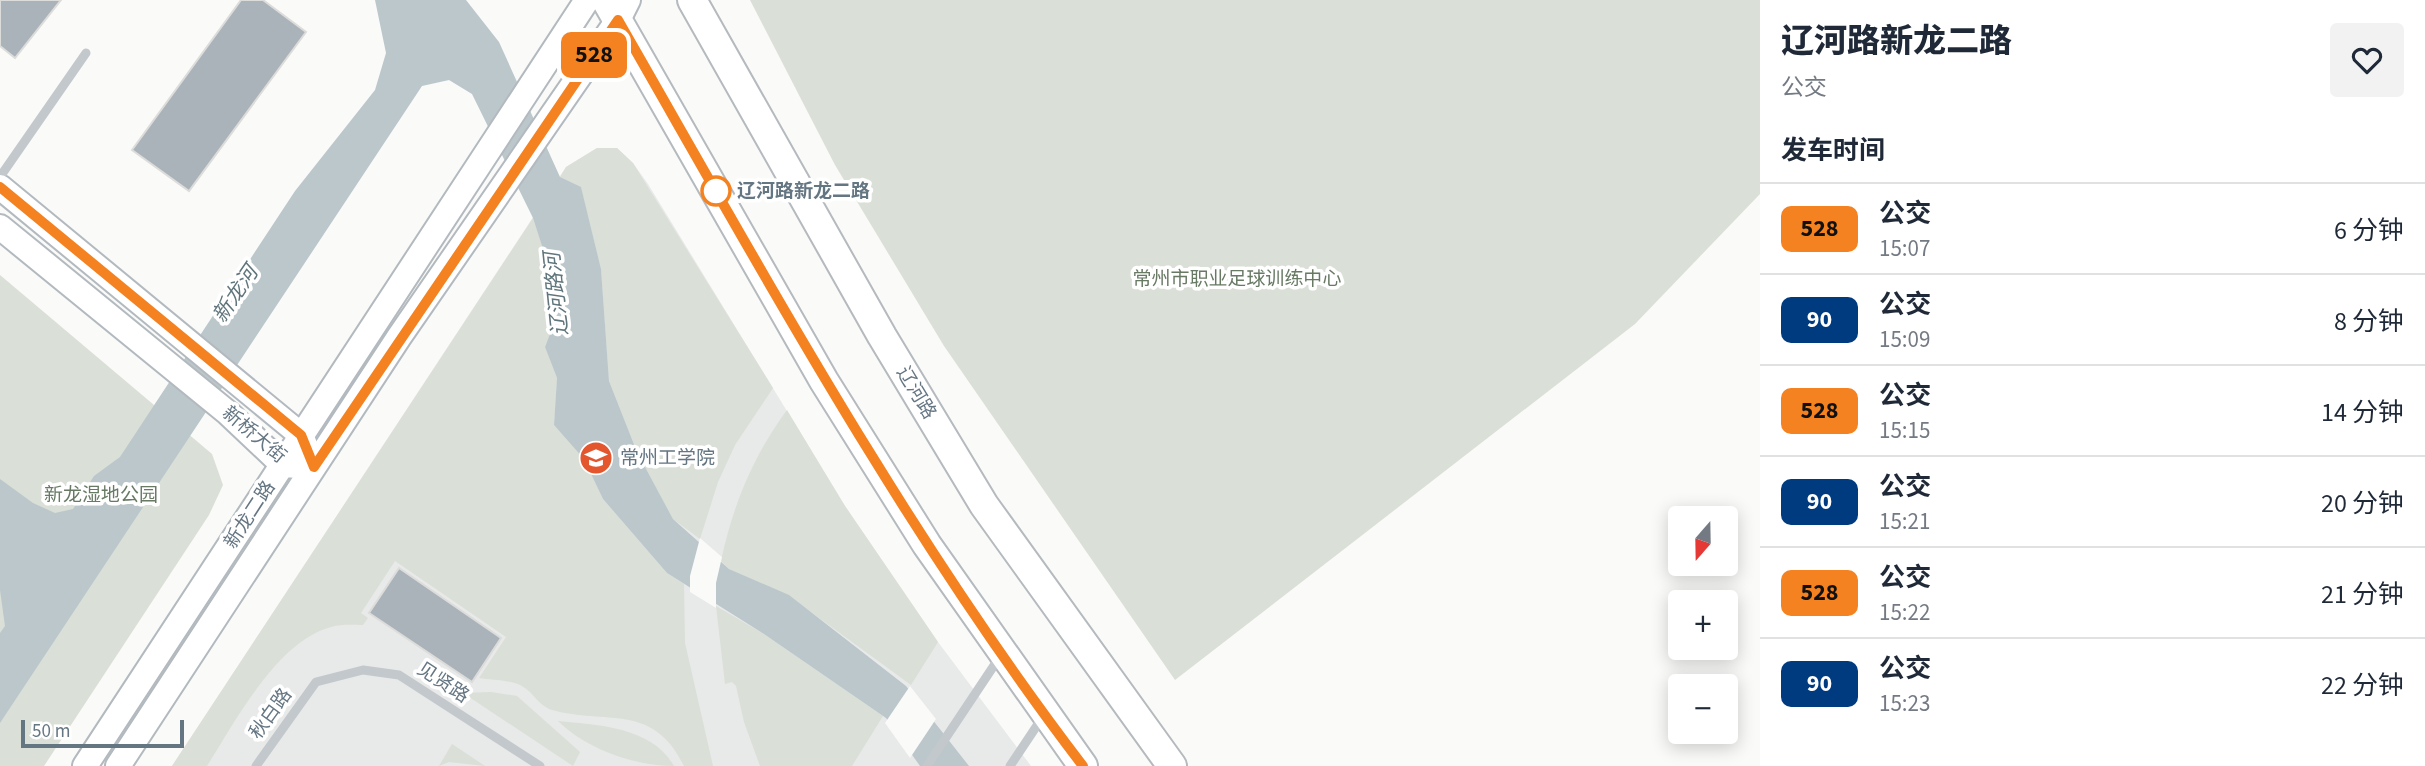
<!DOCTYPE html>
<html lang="zh">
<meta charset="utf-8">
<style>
body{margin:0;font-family:"Source Sans 3","Noto Sans SC",sans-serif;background:#f2f2f3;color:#1f2937;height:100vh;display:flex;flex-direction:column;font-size:26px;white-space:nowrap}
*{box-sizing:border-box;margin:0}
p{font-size:23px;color:#747a83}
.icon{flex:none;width:38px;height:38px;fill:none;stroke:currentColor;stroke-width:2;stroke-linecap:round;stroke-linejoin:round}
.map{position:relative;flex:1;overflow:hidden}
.sheet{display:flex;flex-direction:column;background:#fff;width:665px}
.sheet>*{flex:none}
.badge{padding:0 14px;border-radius:10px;font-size:24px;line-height:46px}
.needle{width:46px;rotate:200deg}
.buttons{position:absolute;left:1668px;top:506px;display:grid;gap:14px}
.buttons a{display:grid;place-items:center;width:70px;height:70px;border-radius:7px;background:#fff;box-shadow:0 4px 18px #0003;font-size:35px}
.scale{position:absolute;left:21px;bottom:18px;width:163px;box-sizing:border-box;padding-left:7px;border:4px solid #657683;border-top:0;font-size:19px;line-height:24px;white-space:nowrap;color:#657683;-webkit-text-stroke:5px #fff;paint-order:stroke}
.map>.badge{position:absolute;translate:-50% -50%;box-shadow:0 0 0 4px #fff}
h2{padding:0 21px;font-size:26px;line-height:63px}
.round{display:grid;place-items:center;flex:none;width:74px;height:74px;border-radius:7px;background:#f2f2f3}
.summary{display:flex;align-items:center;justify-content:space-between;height:119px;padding:0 21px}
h1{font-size:33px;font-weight:800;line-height:52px}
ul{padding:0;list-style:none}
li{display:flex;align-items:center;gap:21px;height:91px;padding:0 21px;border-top:2px solid #e0e1e3}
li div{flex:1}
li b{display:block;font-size:26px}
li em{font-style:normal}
li .badge{min-width:77px;font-weight:700;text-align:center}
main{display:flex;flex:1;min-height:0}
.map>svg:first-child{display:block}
.built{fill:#e8e9e9}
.green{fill:#dadfd7}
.water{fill:#bbc7cb}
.pier{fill:#fafaf8}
.building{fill:#aab3b9;stroke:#dcdcda;stroke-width:2}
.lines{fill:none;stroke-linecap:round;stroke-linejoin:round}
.secondary-casing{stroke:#b3babf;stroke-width:28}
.primary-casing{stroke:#b5babe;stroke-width:32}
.lane{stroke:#c3c8cc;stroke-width:9}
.secondary{stroke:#fff;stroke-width:24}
.primary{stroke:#fff;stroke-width:28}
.line-casing{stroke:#fff;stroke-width:16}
.line{stroke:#f58220;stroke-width:10}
.stop-dot{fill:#fff;stroke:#f58220;stroke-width:3.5}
.labels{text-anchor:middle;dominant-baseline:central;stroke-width:7;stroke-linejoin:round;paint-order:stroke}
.stop-label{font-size:19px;font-weight:bold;fill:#657683;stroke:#fff;text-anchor:start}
.park-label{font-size:19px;fill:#687a64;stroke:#fff}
.street-label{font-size:19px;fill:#657683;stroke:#fff}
.poi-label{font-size:19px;fill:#657683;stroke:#fff;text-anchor:start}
.water-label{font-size:21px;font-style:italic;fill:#60757c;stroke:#fff}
</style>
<main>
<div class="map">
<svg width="1760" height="766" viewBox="0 0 1760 766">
<rect width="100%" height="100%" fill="#fafaf8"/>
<polygon class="built" points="597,148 617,148 633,163 648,184 845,506 938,642 1031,766 172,766 566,167"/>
<g class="green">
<polygon points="750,0 1760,0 1760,194 1635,324 1175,680 944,346 835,165"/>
<polygon points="597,148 617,148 633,163 773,388 735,445 718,482 700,539 673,519 637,452 609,381 601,269 581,188 560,177 566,167"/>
<path d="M 533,218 L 561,305 L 545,347 L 557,378 L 554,425 L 584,458 L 603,499 L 667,573 L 684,584 L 685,643 L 713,766 L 684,766 C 653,702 607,725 552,710 C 540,707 533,692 522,686 C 512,680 492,680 479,678 L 506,637 L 395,561 L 361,613 L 368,618 L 363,625 C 353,625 341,624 331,627 C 277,641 235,722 207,766 L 172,766 Z"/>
<polygon points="0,275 212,454 223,485 209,515 44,766 0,766"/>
<path d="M 787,410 L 845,506 L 938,642 L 911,685 L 789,596 L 729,569 L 721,561 C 733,505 753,456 787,410 Z"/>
<polygon points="716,606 764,634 883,716 852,766 760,766 744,722 736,686 732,682 725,684"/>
<polygon points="491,692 517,696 580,752 573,766 463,693"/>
<path d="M 558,721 C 599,725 652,727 674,766 C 635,766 586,749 558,721 Z"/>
<polygon points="452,744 485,766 449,762 439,766"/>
</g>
<polygon class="water" points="375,0 466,0 499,42 560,177 581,187 601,269 609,381 637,452 673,519 729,569 789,595 906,686 969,766 920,766 886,718 764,634 667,573 603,499 584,459 554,425 557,378 545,347 561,305 533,218 472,94 449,80 422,86 0,723 0,633 5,626 0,590 0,479 33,503 55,513 73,509 94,476 120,457 295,191 375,90 386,53"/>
<g class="pier">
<polygon points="700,538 722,557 716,583 716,608 690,592 690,576"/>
<polygon points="910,686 936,719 910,758 885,723"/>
</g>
<g class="building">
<polygon points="0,0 61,0 15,58 0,46"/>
<polygon points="241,0 263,0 306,32 189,191 132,150"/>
<polygon points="399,568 501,638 472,682 369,613"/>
</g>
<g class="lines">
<defs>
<g id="secondary">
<polyline points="0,187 301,435 307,450"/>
<polyline points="0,227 228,413 283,465 299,466"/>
<polyline points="85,766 587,0"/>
<polyline points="118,766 399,337 618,20 628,0"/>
</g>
<g id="primary">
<polyline points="606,0 824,381 927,545 1083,766"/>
<polyline points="692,0 882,336 984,505 1172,766"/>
</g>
</defs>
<use href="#secondary" class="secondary-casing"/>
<use href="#primary" class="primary-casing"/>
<g class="lane">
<polyline points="0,177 86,53"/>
<polyline points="256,766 316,682 363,670 399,675 540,766"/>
<polyline points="927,766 1001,655"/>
<polyline points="1010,766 1044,715"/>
</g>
<use href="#secondary" class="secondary"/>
<use href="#primary" class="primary"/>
</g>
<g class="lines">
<defs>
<path id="line" d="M 0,187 L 301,435 L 314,467 L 618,20 C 764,274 904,532 1083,766"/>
</defs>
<use href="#line" class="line-casing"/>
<use href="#line" class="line"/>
</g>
<defs>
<symbol id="university-disc" viewBox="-11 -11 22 22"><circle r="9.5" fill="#e4572e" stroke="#fff"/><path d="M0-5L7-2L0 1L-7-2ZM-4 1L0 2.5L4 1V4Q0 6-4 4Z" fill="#fff"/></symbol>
</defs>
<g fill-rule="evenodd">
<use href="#university-disc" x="577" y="439" width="38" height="38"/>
</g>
<circle class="stop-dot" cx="716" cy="191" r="14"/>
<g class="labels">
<g class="stop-label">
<text x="737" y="191">辽河路新龙二路</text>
</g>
<g class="park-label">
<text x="1237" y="279">常州市职业足球训练中心</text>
<text x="101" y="495">新龙湿地公园</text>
</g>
<g class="street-label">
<text transform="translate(916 393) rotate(59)">辽河路</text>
<text transform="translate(254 435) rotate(40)">新桥大街</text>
<text transform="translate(250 515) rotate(-57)">新龙二路</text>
<text transform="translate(443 683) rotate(33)">见贤路</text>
<text transform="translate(271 714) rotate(-54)">秋白路</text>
</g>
<g class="poi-label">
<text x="620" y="458">常州工学院</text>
</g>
<g class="water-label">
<text transform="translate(235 294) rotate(-56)">新龙河</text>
<text transform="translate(556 294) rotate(-96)">辽河路河</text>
</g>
</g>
</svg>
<div class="buttons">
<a><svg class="needle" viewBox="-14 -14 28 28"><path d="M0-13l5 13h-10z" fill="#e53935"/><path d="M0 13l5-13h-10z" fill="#747a83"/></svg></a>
<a>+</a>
<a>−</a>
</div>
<div class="scale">50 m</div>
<b class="badge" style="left:594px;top:55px;background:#f58220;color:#111">528</b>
</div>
<section class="sheet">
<div class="summary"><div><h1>辽河路新龙二路</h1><p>公交</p></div><a class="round"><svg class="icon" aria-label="heart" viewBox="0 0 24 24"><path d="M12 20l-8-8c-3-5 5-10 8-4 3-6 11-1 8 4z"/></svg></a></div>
<h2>发车时间</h2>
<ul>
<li><span class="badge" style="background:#f58220;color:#111">528</span><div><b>公交</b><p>15:07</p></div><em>6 分钟</em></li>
<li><span class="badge" style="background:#003b80;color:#fff">90</span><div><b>公交</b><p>15:09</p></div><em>8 分钟</em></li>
<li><span class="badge" style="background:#f58220;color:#111">528</span><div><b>公交</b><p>15:15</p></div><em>14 分钟</em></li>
<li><span class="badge" style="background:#003b80;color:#fff">90</span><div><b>公交</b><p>15:21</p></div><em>20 分钟</em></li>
<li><span class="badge" style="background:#f58220;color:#111">528</span><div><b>公交</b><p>15:22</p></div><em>21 分钟</em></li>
<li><span class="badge" style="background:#003b80;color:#fff">90</span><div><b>公交</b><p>15:23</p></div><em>22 分钟</em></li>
</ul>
</section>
</main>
